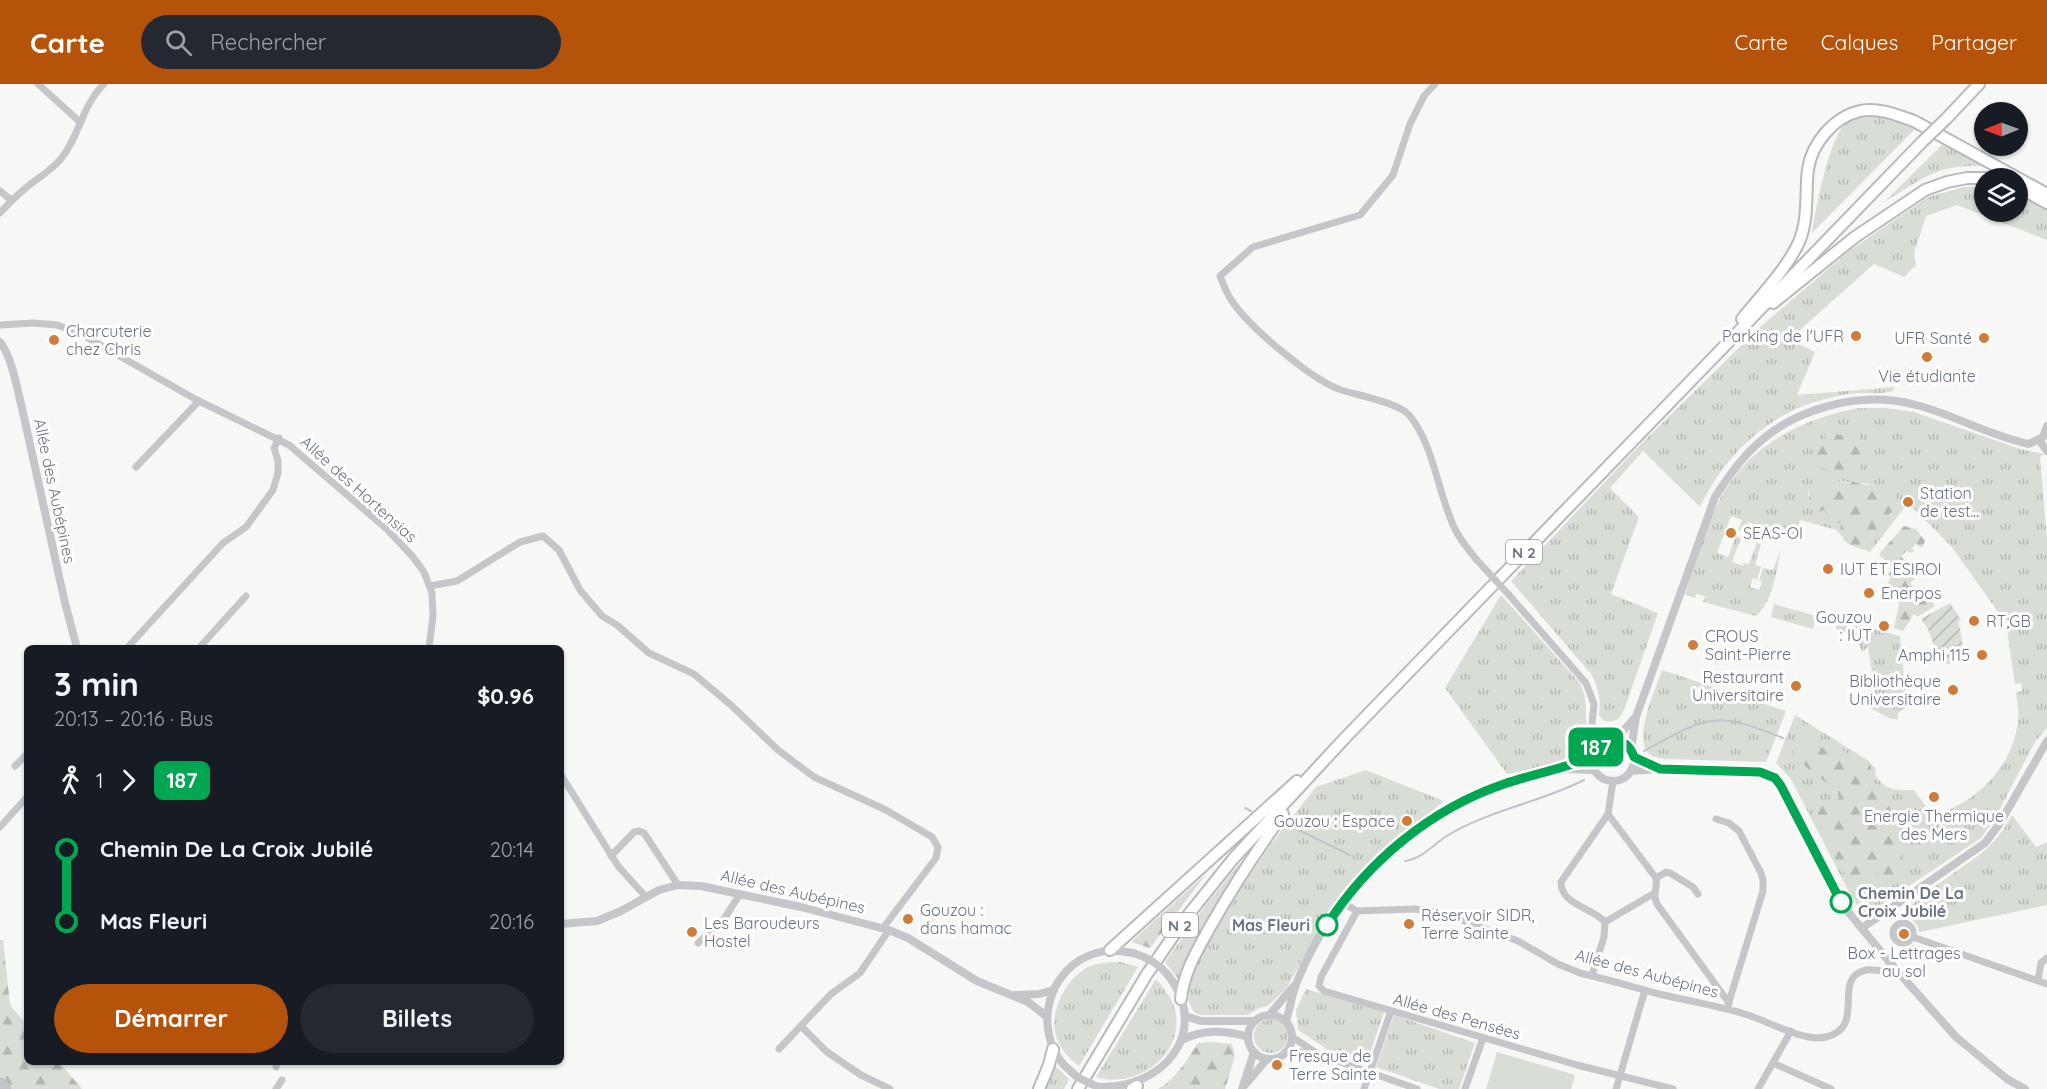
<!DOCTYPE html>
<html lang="fr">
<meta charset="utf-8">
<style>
body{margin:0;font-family:Quicksand,sans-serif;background:#242831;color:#f1f3f6;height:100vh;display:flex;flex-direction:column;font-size:22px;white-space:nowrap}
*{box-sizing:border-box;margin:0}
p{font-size:20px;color:#9ea1a6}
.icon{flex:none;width:33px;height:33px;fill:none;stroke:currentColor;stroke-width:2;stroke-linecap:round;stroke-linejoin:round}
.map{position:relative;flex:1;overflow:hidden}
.details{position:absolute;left:24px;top:561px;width:540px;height:420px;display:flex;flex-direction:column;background:#171b24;border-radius:9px;box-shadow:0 2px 4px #0004}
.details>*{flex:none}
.badge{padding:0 12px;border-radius:9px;font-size:21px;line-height:39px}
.needle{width:39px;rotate:269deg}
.tools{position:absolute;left:1974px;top:18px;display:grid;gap:12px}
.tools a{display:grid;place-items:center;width:54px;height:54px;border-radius:50%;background:#171b24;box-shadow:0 2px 4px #0004;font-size:30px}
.map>.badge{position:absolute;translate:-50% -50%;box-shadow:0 0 0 3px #fff}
.legs{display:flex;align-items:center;gap:9px;height:66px;padding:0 30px;font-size:20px}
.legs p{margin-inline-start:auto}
.summary{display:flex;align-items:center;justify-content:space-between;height:102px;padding:0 30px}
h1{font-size:33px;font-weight:700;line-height:45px}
.action{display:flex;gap:12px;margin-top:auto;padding:12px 30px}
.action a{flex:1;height:69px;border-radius:36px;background:#b45309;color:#fff;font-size:24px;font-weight:700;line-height:69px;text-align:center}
.action a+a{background:#242831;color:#f1f3f6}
ul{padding:0 30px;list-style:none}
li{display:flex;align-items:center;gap:21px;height:72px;font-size:22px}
li i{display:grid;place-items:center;width:9px;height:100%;margin:0 8px;background:currentColor}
li i::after{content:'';width:15px;height:15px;margin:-8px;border:4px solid;border-radius:50%;background:#171b24}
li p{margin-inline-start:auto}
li:first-child i{background:linear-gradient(#0000 50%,currentColor 0)}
li:last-child i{background:linear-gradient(currentColor 50%,#0000 0)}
header{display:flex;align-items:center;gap:36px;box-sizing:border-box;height:84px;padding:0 30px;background:#b45309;color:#fff}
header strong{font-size:28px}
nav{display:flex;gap:33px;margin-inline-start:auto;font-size:21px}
.search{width:420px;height:54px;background:#242831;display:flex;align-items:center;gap:15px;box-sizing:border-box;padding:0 21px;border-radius:33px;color:#9ea1a6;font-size:22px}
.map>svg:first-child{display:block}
.grass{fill:url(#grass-tufts)}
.forest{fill:url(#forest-firs)}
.park{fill:#d8ded6}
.garden{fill:url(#garden-furrows)}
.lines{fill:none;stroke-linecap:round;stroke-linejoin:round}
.stream{stroke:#c0c5cc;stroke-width:2}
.river{stroke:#c0c5cc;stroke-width:15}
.primary-casing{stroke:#b7b9bd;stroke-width:14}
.minor{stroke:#c4c6ca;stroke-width:7}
.tertiary{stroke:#c4c6ca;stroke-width:8}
.primary{stroke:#fff;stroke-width:10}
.primary-bridge-casing{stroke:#b7b9bd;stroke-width:14;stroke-linecap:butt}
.minor-bridge{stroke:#c4c6ca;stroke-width:7}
.tertiary-bridge{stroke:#c4c6ca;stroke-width:8}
.primary-bridge{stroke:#fff;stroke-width:10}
.line-1-casing{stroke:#fff;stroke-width:14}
.line-1{stroke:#00a651;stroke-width:9}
.poi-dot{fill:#d17b3b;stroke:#fff;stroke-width:2}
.stop-1-dot{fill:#fff;stroke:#00a651;stroke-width:3}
.labels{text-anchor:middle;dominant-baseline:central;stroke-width:6;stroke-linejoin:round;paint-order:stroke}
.shield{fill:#fff;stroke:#979da8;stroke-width:1.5}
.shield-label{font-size:15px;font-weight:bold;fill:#6a7383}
.poi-label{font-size:16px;fill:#6a7383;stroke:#fff;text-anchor:start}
.street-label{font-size:16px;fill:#6a7383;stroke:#fff}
.stop-label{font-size:16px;font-weight:bold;fill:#6a7383;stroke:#fff;text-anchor:start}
</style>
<header>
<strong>Carte</strong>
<div class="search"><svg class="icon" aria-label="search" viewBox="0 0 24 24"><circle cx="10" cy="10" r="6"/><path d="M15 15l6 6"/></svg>Rechercher</div>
<nav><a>Carte</a><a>Calques</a><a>Partager</a></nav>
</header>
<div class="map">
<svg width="2047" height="1005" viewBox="0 0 2047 1005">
<defs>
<pattern id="grass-tufts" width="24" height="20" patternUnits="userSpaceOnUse" patternTransform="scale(1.5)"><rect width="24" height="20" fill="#d8ded6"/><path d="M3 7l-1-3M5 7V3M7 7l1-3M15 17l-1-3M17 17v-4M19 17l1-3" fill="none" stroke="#b3b8b3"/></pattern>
<pattern id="forest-firs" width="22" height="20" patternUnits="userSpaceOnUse" patternTransform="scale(1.5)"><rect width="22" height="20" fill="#d8ded6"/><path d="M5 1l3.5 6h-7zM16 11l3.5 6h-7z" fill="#b3b8b3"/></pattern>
<pattern id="garden-furrows" width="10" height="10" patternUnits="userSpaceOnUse" patternTransform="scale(1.5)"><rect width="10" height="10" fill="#d8ded6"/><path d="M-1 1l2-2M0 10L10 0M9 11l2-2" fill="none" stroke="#b3b8b3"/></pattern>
</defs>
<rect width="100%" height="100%" fill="#f7f7f5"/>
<g class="grass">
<path d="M 1880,29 L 1917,43 L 1812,149 C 1816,125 1830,44 1852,33 C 1859,30 1872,30 1880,29 Z"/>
<path d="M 1945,58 L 1985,82 C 1936,80 1923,95 1884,118 Z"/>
<path d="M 1984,102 L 1984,128 L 2018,128 L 2018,108 L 2047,125 L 2047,156 L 1957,121 L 1926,132 L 1914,169 L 1916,181 L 1904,193 L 1874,180 L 1801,245 L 1797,259 L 1815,268 L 1797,311 L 1895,303 L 1893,307 C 1883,310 1872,309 1861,309 C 1852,309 1842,311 1834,313 C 1773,325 1726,368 1700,423 L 1643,367 L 1610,404 L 1639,433 L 1611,510 L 1658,529 L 1624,626 C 1619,636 1615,639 1604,637 L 1599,631 C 1601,615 1598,604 1592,591 L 1511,497 L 1639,362 L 1759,244 L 1849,167 L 1928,113 L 1964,103 Z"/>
<path d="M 1859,324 L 1886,324 L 1914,328 L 2020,365 L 2044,370 L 2040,373 L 2047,456 L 2047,644 L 2035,658 L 1994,736 L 1981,754 L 1864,832 L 1850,810 L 1791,695 L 1776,679 L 1795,631 L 1869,677 L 1876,686 L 1875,690 C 1884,707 1896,706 1914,706 L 1933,732 C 1976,719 2014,682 2018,636 C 2019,627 2017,617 2016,608 L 2022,607 L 2021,599 L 2015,600 L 2006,539 L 1951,462 L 1908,419 L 1870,468 L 1859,464 L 1867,458 L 1872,451 L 1881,448 L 1893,433 L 1869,400 L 1837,397 L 1826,404 L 1808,407 L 1809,423 L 1826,426 L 1841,439 L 1842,453 L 1837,446 L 1800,436 L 1795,455 L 1791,456 L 1789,448 L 1783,444 L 1775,446 L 1772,452 L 1764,450 L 1763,455 L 1754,452 L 1758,441 L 1748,438 L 1744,448 L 1738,446 L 1742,436 L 1731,432 L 1717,469 L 1728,473 L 1736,452 L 1741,454 L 1732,478 L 1743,482 L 1744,479 L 1749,480 L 1757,459 L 1761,460 L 1755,480 L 1761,483 L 1757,496 L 1753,494 L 1750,503 L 1759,506 L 1762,498 L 1759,496 L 1763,484 L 1773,486 L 1781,465 C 1776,487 1774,516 1756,532 L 1703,518 L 1705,512 L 1696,510 L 1695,514 L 1685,511 C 1695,480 1704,446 1719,417 C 1748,361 1801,335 1859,324 Z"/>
<path d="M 1501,511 L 1580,599 C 1586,612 1586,621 1586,635 C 1587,643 1590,652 1588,659 C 1582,681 1528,686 1507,690 L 1445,604 Z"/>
<polygon points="1774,520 1816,532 1813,545 1771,533"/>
<path d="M 1838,535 L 1900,552 L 1907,623 L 1898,629 L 1898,635 L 1891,635 L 1870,624 L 1877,620 L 1868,563 L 1862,568 C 1858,553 1849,550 1836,545 Z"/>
<path d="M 1662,586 L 1786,627 L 1766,678 L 1666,675 C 1660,674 1652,674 1648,669 C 1633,652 1656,605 1662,586 Z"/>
<polygon points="1366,686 1444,717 1385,765 1351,798 1316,851 1286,905 1268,922 1259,924 1248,931 1200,931 1194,928 1189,919 1188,900 1191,888 1232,817 1271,760 1316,703"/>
<path d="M 2012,731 L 2036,763 L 2047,758 L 2047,821 L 1920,848 C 1916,836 1909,831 1896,834 C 1913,820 1930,805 1948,793 C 1978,772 1994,764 2012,731 Z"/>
<polygon points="1243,775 1188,869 1178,895 1165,878 1205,822"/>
<path d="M 1111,878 L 1121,878 L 1138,883 L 1079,982 C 1069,974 1060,965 1056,952 C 1049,927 1066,895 1088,883 C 1095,880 1104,879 1111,878 Z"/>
<path d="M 1156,895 C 1165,905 1174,917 1176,931 C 1182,973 1135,1005 1096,993 Z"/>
<polygon points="1306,905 1384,928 1366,981 1333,969 1298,946 1296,926"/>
<polygon points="1394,931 1475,959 1459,1005 1439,1005 1376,983"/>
<circle cx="1271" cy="952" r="17"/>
<polygon points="1052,979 1069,995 1064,1005 1042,1005"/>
</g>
<g class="forest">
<path d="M 1850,347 L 1857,348 L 1868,372 L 1861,380 L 1859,386 C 1845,394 1832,386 1818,383 L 1812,373 C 1813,365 1819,358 1826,354 L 1825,350 L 1829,348 L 1840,351 Z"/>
<path d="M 1837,397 L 1847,399 L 1852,397 C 1871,406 1884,395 1899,417 L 1896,426 L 1889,430 L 1893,433 L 1881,449 L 1872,451 L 1867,458 L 1859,464 C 1845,461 1839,453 1841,439 L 1830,438 L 1825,426 L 1818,428 L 1809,423 L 1809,404 C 1819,408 1828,402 1837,397 Z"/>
<polygon points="1904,442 1916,445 1925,457 1922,464 1916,460 1912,464 1914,467 1911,469 1907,467 1901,472 1904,476 1901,479 1915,495 1910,499 1917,508 1923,505 1935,522 1917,533 1914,530 1903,547 1894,544 1901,510 1893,508 1888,499 1891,493 1888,491 1893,485 1879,470"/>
<path d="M 1800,656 L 1817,659 L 1824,665 L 1840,665 L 1871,682 L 1871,694 L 1884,710 L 1901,722 L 1903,751 L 1902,785 L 1889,793 L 1868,787 L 1867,796 C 1872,803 1874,806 1869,814 C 1852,811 1826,759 1821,743 C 1819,737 1818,730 1817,724 L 1823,718 L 1839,715 L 1838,708 L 1795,674 L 1792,666 Z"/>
<polygon points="1207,789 1150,864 1131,858"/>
<polygon points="0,856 3,856 10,921 27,941 27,978 59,978 82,1005 0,1005"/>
<path d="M 1213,958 L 1232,960 L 1235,972 L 1225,1005 L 1158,1005 C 1177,994 1186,977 1198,959 Z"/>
</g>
<polygon class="park" points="1497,968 1575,991 1571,1005 1486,1005"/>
<path class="garden" d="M 1950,519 L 1961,536 L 1958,538 C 1962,553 1970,580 1946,580 C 1931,567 1934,549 1921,535 Z"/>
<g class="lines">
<g class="stream">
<path d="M 1644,667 C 1708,632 1714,626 1783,654"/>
<polyline points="1245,724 1251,727"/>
<polyline points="1288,741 1350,771"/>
<path d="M 1405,777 C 1421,775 1432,762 1445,753 C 1488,726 1539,719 1584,696"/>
</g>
<polyline class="river" points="0,1001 4,1005"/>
<defs>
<g id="primary">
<polyline points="1946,35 1979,0"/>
<polyline points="2018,103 2047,119"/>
<polyline points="1773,219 1855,153 1925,106 1947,98 1967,94 1985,94"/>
<path d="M 1742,235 C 1761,211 1786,186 1799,158 C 1809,135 1805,109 1808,85 C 1812,59 1834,33 1860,27 C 1878,23 1897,31 1914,37 L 2047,110"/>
<polyline points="1110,866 1297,697"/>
<path d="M 1181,915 C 1184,887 1197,867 1210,843 C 1232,804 1257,766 1283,730"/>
<polyline points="1039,1005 1049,981 1053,965"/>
<polyline points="1078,1005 1147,890 1185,835 1233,775 1344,655 1923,57"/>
<polyline points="1132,1005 1137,1002"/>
</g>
</defs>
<use href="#primary" class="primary-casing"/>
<g class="minor">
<polyline points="38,0 80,38"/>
<path d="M 1435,0 L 1424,12 L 1410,40 L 1393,91 L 1360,131 L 1253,163 L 1220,192 C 1223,200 1227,210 1232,217 C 1249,243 1312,296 1341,306 C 1357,311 1399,319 1409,331 C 1434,360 1438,411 1455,445 C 1460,456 1469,466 1476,475"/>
<polyline points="0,107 11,116"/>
<path d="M 0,129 C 9,119 17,111 27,103 C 38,94 50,87 60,76 C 79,54 82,21 104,0"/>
<polyline points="0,241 33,239 57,241 81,250 195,315 289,361 388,446 413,473 424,488 432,509 433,532 429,564"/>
<polyline points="136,383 199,317"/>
<polyline points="430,502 457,497 520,458 543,452 559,466 580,506 602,532 617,541 649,569 694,590 732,622 778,666 814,693 886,726 932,753 938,763 936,774 883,844"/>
<polyline points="1509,511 1586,599 1594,620 1592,640 1601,658"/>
<polyline points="127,564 223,459 246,443 273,406 278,389 278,377 274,364 279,354"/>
<polyline points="199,564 246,512"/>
<polyline points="15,682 27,670"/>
<polyline points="561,691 618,782 645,812"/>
<path d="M 1613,697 L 1608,730 L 1656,794 C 1658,804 1652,810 1657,820 L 1729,919"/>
<polyline points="1716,735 1729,739 1739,747 1761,789 1763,796 1763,807 1728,921"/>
<polyline points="0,743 27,713"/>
<polyline points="611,772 634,748 639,747 644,749 678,801"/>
<polyline points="1656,794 1666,788 1670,789 1693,803 1698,810"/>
<path d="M 1342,818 L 1357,827 L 1415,825 L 1446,830 L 1518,857 L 1558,880 L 1580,889 C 1606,895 1633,903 1659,910 C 1688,917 1719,922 1748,931 C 1769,938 1804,958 1826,953 C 1868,943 1830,894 1866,886 C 1871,885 1878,887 1884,887 L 1891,880"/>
<polyline points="1357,827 1321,893 1319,902 1324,907 1577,981 1673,1005"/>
<polyline points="1605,838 1653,810"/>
<circle cx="1903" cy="849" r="10"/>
<polyline points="1913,853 2047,900"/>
<polyline points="698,859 724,835 740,810"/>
<path d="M 1592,891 L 1604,853 L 1605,838 C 1593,824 1560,820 1561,798 L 1608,730"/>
<polyline points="2038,896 2041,879 2047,874"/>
<polyline points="801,942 827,968 861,991 890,1005"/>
<polyline points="1292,953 1318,970 1417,1005"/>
<polyline points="779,965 831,910 860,889 889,846"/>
<polyline points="1288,967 1316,969"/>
<polyline points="1773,979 1831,1005"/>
<polyline points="276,983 277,978"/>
<polyline points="276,1005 282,996"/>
<polyline points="1364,1005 1391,927"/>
<polyline points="1465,1005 1483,954"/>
<polyline points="1616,1005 1645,906"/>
<polyline points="1758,1005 1791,947"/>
</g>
<g class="tertiary">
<path d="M 0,258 C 12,273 17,305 22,324 L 65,519 L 77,564"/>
<polyline points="2039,356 2047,367"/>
<circle cx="1613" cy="676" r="21"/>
<polyline points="1616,655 1634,635"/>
<path d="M 1631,666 L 1636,633 L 1715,413 C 1726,396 1737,380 1751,366 C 1792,324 1860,306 1916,321 C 1955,331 1990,352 2029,360 L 2043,353 L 2047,342"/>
<polyline points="1633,673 1657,684"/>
<polyline points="1566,685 1594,686"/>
<polyline points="1631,687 1660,685 1760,688 1775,694 1781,702 1845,824 1891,880 1956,953 2007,995 2025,1005"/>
<polyline points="561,840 597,837 621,827 659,806 678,801 701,802 801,823 889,846 908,854 977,897 1028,918 1046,932"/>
<polyline points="1862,844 1985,759 2000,739 2047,657"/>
<polyline points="1016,911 1039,910 1053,906"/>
<polyline points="1270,930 1294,902"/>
<circle cx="1270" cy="953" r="22"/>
<polyline points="1185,932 1201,937 1254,937"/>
<path d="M 1286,937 C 1290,924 1292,910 1297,898 C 1331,812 1403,741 1488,706 C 1522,692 1558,687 1592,673"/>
<path d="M 1182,956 C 1202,945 1225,946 1248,953"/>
<path d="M 1064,981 C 1032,944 1048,883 1096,869 C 1108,865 1120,867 1133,869"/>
<polyline points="1245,1001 1267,975"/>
<path d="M 1098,1003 C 1166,1005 1211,946 1168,891"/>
<polyline points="1242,1005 1254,968"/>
</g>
<use href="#primary" class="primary"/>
<defs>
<polyline id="primary-bridge" points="1923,57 1946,35"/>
</defs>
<use href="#primary-bridge" class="primary-bridge-casing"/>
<polyline class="minor-bridge" points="1476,475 1509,511"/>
<g class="tertiary-bridge">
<path d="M 1133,869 C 1147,873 1158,879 1168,891"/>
<polyline points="1064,981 1077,993 1098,1003"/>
</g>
<use href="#primary-bridge" class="primary-bridge"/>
</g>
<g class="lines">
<defs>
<path id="line-1" d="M 1327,841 C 1368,777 1431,725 1504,700 C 1533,690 1563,685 1592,673 L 1598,661 L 1611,655 C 1623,656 1630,661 1634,673 L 1660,685 L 1760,688 L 1775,694 L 1781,702 L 1841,818"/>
</defs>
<use href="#line-1" class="line-1-casing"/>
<use href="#line-1" class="line-1"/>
</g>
<g class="poi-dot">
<circle cx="1856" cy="252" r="6"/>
<circle cx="1984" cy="254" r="6"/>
<circle cx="54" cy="256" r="6"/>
<circle cx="1927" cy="273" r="6"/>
<circle cx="1908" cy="418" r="6"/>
<circle cx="1731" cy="449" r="6"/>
<circle cx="1828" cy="485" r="6"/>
<circle cx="1869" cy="509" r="6"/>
<circle cx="1974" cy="537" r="6"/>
<circle cx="1884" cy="542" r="6"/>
<circle cx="1693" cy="561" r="6"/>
<circle cx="1982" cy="571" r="6"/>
<circle cx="1796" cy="602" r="6"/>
<circle cx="1953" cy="606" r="6"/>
<circle cx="1934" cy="713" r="6"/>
<circle cx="1407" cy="737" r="6"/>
<circle cx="908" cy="835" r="6"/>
<circle cx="1409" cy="840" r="6"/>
<circle cx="692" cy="848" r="6"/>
<circle cx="1904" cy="850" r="6"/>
<circle cx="1277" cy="981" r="6"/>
</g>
<g class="stop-1-dot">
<circle cx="1841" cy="818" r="10"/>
<circle cx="1327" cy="841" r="10"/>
</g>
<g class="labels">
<g class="shield">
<rect x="1506" y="456" width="36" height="24" rx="4.5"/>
<rect x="1162" y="829" width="36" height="24" rx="4.5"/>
</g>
<g class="shield-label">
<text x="1524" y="468">N 2</text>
<text x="1180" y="841">N 2</text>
</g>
<g class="poi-label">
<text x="66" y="247">Charcuterie<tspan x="66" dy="18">chez Chris</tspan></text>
<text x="1844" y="252" text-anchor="end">Parking de l'UFR</text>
<text x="1972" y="254" text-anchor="end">UFR Santé</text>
<text x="1927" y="292" text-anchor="middle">Vie étudiante</text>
<text x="1920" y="409">Station<tspan x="1920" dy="18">de test...</tspan></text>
<text x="1743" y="449">SEAS-OI</text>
<text x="1840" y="485">IUT ET ESIROI</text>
<text x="1881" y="509">Enerpos</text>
<text x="1872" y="533" text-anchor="end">Gouzou<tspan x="1872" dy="18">: IUT</tspan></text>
<text x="1986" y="537">RT;GB</text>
<text x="1705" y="552">CROUS<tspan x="1705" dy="18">Saint-Pierre</tspan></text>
<text x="1970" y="571" text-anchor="end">Amphi 115</text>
<text x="1784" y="593" text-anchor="end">Restaurant<tspan x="1784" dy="18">Universitaire</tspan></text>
<text x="1941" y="597" text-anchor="end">Bibliothèque<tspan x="1941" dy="18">Universitaire</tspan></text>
<text x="1934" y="732" text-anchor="middle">Energie Thermique<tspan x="1934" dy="18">des Mers</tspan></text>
<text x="1395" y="737" text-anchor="end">Gouzou : Espace</text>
<text x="920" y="826">Gouzou :<tspan x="920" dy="18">dans hamac</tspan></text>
<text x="1421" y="831">Réservoir SIDR,<tspan x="1421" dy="18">Terre Sainte</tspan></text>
<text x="704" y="839">Les Baroudeurs<tspan x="704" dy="18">Hostel</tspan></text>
<text x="1904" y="869" text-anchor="middle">Box - Lettrages<tspan x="1904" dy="18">au sol</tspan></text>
<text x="1289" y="972">Fresque de<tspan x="1289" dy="18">Terre Sainte</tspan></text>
</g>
<g class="street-label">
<text transform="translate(359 405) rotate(42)">Allée des Hortensias</text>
<text transform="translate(55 407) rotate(78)">Allée des Aubépines</text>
<text transform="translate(793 807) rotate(13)">Allée des Aubépines</text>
<text transform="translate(1647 889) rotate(15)">Allée des Aubépines</text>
<text transform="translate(1457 932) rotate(16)">Allée des Pensées</text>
</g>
<g class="stop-label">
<text x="1858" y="809">Chemin De La<tspan x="1858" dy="18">Croix Jubilé</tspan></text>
<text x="1310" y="841" text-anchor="end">Mas Fleuri</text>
</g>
</g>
</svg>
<div class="tools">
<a><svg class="needle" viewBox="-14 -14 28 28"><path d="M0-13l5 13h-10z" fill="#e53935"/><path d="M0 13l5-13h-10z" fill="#9ea1a6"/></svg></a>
<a><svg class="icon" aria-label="layers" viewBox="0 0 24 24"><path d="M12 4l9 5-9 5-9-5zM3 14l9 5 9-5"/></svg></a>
</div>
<b class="badge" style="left:1596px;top:663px;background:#00a651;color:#fff">187</b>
<section class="details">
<div class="summary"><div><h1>3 min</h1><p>20:13 – 20:16 · Bus</p></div><b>$0.96</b></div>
<div class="legs"><svg class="icon" aria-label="walk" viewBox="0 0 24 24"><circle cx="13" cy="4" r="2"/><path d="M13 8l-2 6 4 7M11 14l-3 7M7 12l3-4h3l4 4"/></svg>1<svg class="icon" aria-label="forward" viewBox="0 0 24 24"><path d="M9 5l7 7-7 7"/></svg><b class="badge" style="background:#00a651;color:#fff">187</b></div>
<ul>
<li><i style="color:#00a651"></i><b>Chemin De La Croix Jubilé</b><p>20:14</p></li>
<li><i style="color:#00a651"></i><b>Mas Fleuri</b><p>20:16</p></li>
</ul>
<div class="action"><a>Démarrer</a><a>Billets</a></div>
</section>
</div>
